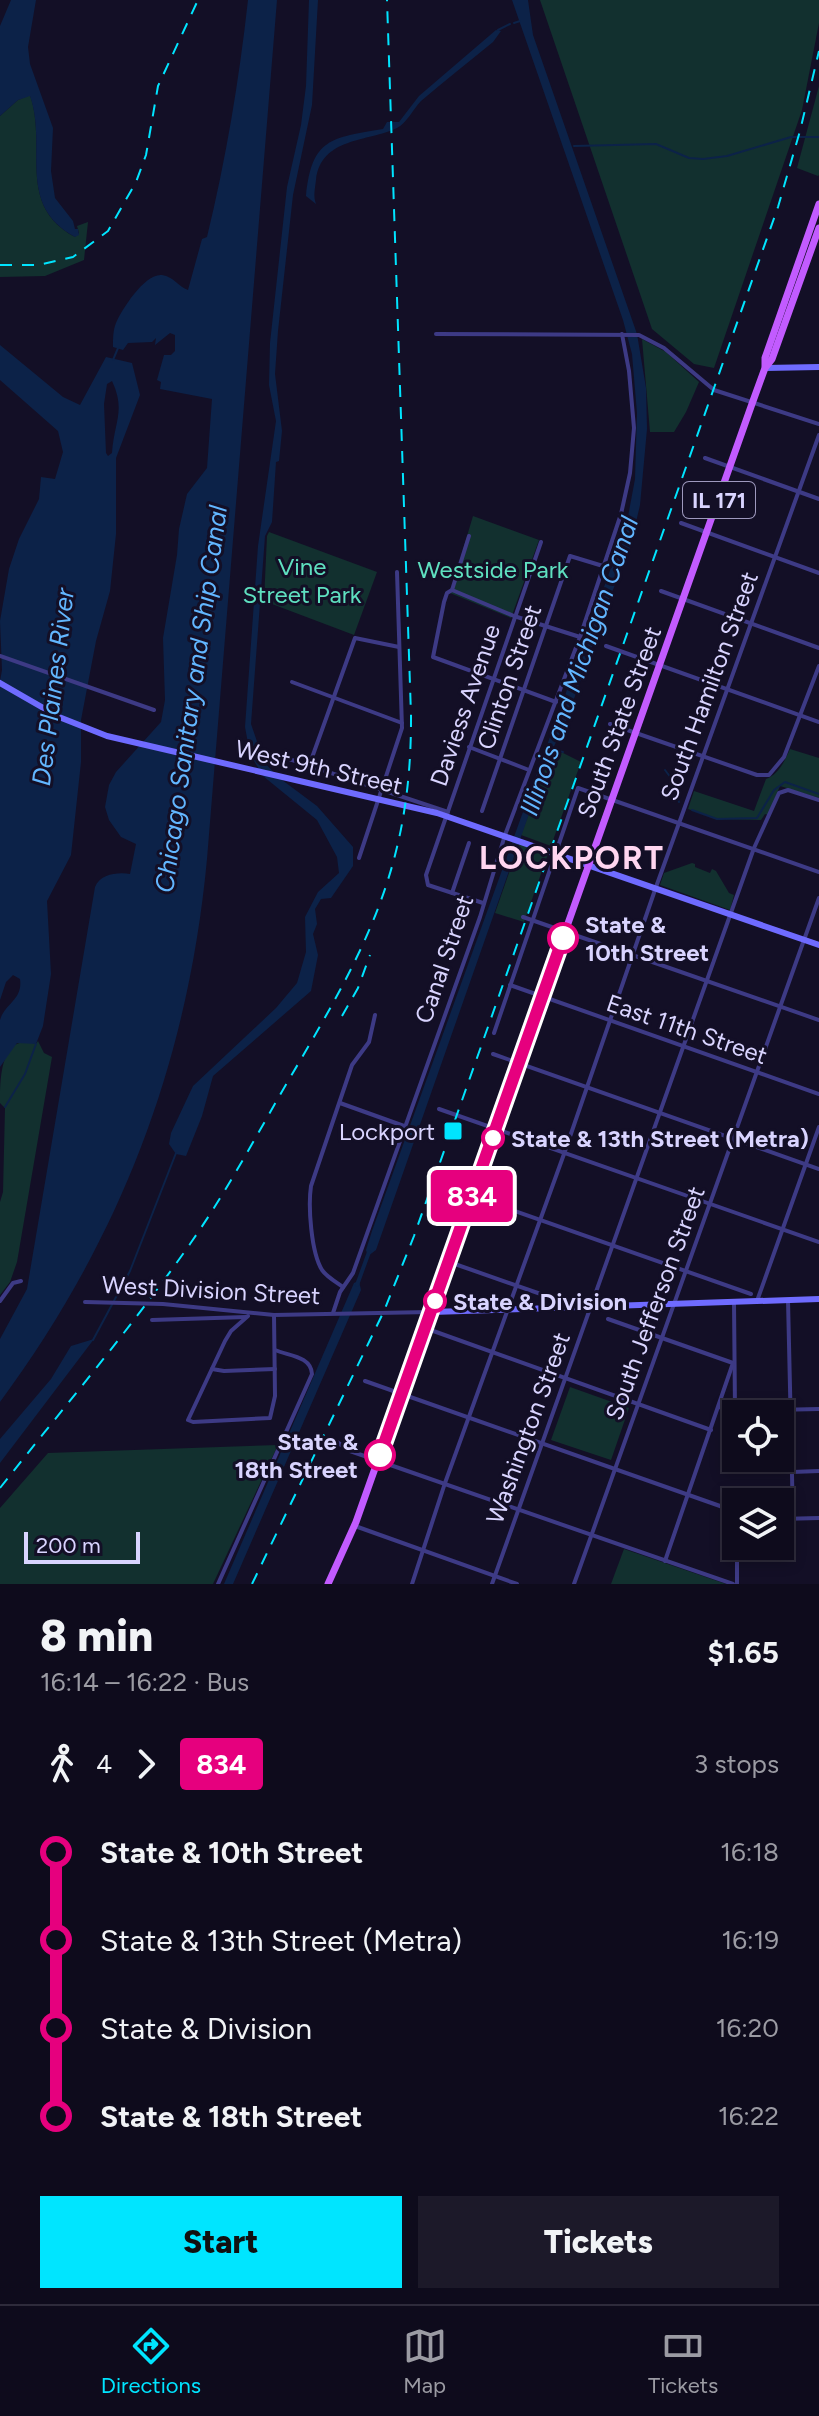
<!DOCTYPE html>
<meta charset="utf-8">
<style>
body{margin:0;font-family:Figtree,sans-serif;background:#1c1929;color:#f1f3f6;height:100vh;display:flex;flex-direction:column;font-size:30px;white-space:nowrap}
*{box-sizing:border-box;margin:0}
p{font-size:26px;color:#9b9ba3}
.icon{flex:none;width:44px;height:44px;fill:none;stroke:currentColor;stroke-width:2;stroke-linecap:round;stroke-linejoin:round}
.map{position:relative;height:1584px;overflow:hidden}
.side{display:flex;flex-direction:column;background:#0e0b1c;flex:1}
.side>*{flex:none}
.badge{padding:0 16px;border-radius:6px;font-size:28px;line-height:52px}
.controls{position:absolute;left:722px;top:1400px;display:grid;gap:16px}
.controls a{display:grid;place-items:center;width:72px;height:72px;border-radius:0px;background:#0e0b1c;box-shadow:0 4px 12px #0003,0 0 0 2px #2e2b3b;font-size:40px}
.scale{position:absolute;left:24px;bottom:20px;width:116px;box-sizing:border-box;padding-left:8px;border:4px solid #d9d4ff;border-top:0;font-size:22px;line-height:28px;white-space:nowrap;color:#d9d4ff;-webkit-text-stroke:6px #130f26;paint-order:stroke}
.map>.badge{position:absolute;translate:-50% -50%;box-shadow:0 0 0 4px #fff}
.legs{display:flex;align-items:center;gap:12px;height:88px;padding:0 40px;font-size:26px}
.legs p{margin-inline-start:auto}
.overview{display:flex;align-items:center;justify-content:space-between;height:136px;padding:0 40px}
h1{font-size:44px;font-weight:800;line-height:60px}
.button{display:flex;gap:16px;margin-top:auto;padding:16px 40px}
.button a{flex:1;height:92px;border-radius:0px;background:#00e5ff;color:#111;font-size:32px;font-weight:800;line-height:92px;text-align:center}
.button a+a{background:#1c1929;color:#f1f3f6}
ul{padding:0 40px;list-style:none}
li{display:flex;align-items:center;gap:28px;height:88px;font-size:30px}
li i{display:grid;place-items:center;width:12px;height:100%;margin:0 10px;background:currentColor}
li i::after{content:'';width:20px;height:20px;margin:-10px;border:6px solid;border-radius:50%;background:#0e0b1c}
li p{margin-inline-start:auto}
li:first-child i{background:linear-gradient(#0000 50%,currentColor 0)}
li:last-child i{background:linear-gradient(currentColor 50%,#0000 0)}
.menu{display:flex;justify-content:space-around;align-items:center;height:112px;border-top:2px solid #2e2b3b;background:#0e0b1c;font-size:22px;color:#9b9ba3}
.menu a{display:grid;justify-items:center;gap:4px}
.menu .current{color:#00e5ff}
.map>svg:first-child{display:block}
.green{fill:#12302f}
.water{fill:#0c2248;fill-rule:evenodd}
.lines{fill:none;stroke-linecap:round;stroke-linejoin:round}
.stream{stroke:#0c2248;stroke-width:2}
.canal{stroke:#0c2248;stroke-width:4}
.street{stroke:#3d3a85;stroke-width:4}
.secondary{stroke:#6f6bff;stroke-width:6}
.primary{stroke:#c25bff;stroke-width:7}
.rail{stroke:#00e5ff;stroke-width:2;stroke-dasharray:12 10;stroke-linecap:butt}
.line-1-casing{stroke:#fff;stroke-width:18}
.line-1{stroke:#e6007e;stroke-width:12}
.stop-1-dot{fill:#fff;stroke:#e6007e;stroke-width:4}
.poi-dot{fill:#00e5ff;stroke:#130f26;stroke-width:3}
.labels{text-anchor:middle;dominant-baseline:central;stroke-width:6;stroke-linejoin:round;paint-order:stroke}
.shield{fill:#130f26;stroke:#9e99be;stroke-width:2}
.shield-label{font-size:22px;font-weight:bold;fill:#d9d4ff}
.park-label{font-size:24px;fill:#5fe0c0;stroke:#130f26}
.street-label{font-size:24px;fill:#d9d4ff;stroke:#130f26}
.stop-label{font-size:24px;font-weight:bold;fill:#d9d4ff;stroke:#130f26;text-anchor:start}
.poi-label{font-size:24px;fill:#d9d4ff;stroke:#130f26;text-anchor:end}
.water-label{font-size:26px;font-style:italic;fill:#62b6ff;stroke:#130f26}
.district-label{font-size:32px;font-weight:bold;letter-spacing:2px;fill:#ffd6f0;stroke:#130f26}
</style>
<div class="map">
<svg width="819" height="1584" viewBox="0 0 819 1584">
<rect width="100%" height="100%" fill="#130f26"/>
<g class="green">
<polygon points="540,0 819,0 819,23 802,110 714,368 694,364 652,329"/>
<polygon points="819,86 819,175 818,176 797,168"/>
<path d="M 30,95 C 48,146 15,205 75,237 L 79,233 L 77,226 L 88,222 L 84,260 L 45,276 L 0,277 L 0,116 L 18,100 Z"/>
<polygon points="642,339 666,352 699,382 686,412 674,432 650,432"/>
<polygon points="473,516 539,540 511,618 450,593"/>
<polygon points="269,532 377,572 354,635 264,601 267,536"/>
<path d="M 790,749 L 819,758 L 819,798 L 780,786 L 768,815 L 765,814 L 761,820 L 717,819 L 688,809 L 694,791 L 754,811 L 766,779 C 779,774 784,762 790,749 Z"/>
<polygon points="551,753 563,753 581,762 551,846 521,835"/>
<polygon points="519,844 548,854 524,922 495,913"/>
<polygon points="692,863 695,864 695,867 710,873 712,869 716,871 729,893 734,895 730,910 660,885 664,873"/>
<path d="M 38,1041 L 44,1053 L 52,1057 L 17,1262 L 10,1282 L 0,1295 L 0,1202 L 3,1192 L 5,1108 L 0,1103 C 0,1080 0,1032 36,1044 Z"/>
<polygon points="570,1387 629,1408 611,1460 551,1440"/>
<polygon points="278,1445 213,1584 0,1584 0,1508 48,1453"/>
<polygon points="624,1549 726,1584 611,1584"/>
</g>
<g class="water">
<path d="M 11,0 L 36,0 L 28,47 L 30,64 L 53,128 L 51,171 L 55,198 L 73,221 L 75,229 L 78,229 L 79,235 L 75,237 C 15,204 48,147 30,96 L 18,100 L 0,116 L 0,26 Z"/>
<path d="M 248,0 L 277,0 L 207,859 C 188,1062 121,1238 0,1402 L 0,1339 L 27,1289 L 95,887 C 100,874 118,872 130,874 L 136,844 L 121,837 L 109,820 L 105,807 L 109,785 L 116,772 L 161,722 L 165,700 L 163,638 L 177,555 L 179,529 L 187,494 L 207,468 L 212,399 L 160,389 L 161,382 L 157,380 L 164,355 L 171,355 L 175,351 L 175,335 L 170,333 L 155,345 L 156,338 L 152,342 L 128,343 L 123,350 L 113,347 C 113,339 113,330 116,323 C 122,309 145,273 162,275 C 174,277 179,287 188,290 L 202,239 L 207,237 C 226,159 239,81 248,0 Z"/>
<polygon points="309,0 318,0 312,105 293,195 278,331 275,374 282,431 279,461 276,462 272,522 265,536 251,724 264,762 278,777 317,806 353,847 353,866 331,898 321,899 315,909 317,924 313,934 318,955 311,991 213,1076 202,1116 186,1156 176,1154 169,1144 171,1133 193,1086 276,1008 297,983 306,952 305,917 318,892 339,873 337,857 317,820 263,776 250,754 245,727 258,546 276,421 269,385 270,343 287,187 301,125 306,86"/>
<polygon points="512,0 528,0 533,35 637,334 646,388 647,429 640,505 630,548 606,607 567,719 549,757 376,1250 368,1256 366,1250 372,1231 608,576 627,522 635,479 637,413 632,354 623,320"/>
<path d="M 496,30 L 501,31 L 493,42 C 469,62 444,81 421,101 C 413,109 407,123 397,128 C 368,142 321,137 316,180 C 315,189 313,196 316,204 L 306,196 C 312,138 331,138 383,129 L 387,122 L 399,122 L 419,96 Z"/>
<path d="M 0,345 L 63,397 L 80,405 L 106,357 L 132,363 L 140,395 L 116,458 L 116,534 L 110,591 L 96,641 L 81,720 L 81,762 L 71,855 L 47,901 L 51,974 L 43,1026 L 36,1044 L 17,1043 L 0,1067 C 0,1055 0,1030 0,1020 C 5,1003 23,1000 20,979 L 13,975 L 6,982 L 0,1000 L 0,681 L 2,670 L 0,621 L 9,569 L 19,539 L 39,499 L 41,477 L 55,479 L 63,452 L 58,431 L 0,380 ZM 112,381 C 126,411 114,422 112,453 L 108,456 L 106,453 L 104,404 L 107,384 Z"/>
<polygon points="359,1281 361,1290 233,1584 224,1584 354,1283"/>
<polygon points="94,1339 0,1463 0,1439 51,1379 71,1346"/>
</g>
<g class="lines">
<g class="stream">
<polyline points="514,23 520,21"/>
<polyline points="498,30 510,24"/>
<polyline points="574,146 656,144 689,158 703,159 727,156 791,137 819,137"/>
<polyline points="113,360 118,348"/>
<polyline points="552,750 563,752"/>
<polyline points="665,770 671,778 679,802"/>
<polyline points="692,810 717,819 757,818 774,790 785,782 819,794"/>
<polyline points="5,1107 25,1074 36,1044"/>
<polyline points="93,1340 130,1271 176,1153"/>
</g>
<polyline class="canal" points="357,1285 369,1252"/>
<g class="street">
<polyline points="436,334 639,335 664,348 714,390 819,424"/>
<polyline points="705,458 819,499"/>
<polyline points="681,523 819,573"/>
<polyline points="469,536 452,590 447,593 444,602 433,657 556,702"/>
<polyline points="452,590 514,616 580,637"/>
<polyline points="661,591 819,648"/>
<polyline points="606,646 819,722"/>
<polyline points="0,656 154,710"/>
<polyline points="292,682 402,723"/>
<polyline points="610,724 757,775 769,775 784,757 819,666"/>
<polyline points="469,747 529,770"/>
<polyline points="277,755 448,812"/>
<polyline points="309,766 355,638 399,647"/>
<polyline points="482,811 570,556 603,566"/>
<polyline points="359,858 402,728 397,572"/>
<polyline points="452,893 469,843"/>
<polyline points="483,903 428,885 426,875 541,542"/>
<polyline points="523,917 819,1020"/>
<polyline points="510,985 819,1094"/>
<polyline points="494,1033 578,788 819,872"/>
<polyline points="493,1054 819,1169"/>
<polyline points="340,1103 404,1126"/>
<polyline points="439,1109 819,1242"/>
<polyline points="472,1196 751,1294"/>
<polyline points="449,1262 558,1300"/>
<path d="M 343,1287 C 336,1282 327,1277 322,1270 C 311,1252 308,1206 311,1186 L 352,1065 L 369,1042 L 375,1015"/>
<polyline points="788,1300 793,1519"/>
<polyline points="0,1301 13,1283 21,1281"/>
<polyline points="757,1301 819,1127"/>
<polyline points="85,1302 163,1304 274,1315 430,1312"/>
<polyline points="734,1302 735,1411"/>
<polyline points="333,1313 340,1292 353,1273 480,917 505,835 580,637 621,514 630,473 634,428 629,371 622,334"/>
<polyline points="248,1316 231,1331 225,1341 188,1420 193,1422 270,1418 275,1396 274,1315"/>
<polyline points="608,1319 733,1363 665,1561"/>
<polyline points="152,1320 246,1317"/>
<polyline points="425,1328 711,1430"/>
<polyline points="212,1369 224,1371 275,1369"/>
<polyline points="365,1381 720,1506 736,1516"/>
<polyline points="719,1407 735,1411 819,1409"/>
<polyline points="337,1442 350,1451 733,1584"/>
<polyline points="792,1472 819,1471"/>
<polyline points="780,1519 819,1518"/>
<polyline points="355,1526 517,1584"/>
<path d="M 218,1584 L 312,1374 C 311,1356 289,1356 275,1350"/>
<polyline points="412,1584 445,1483 564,1154 656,887 819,435"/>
<polyline points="492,1584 754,848 779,793 788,790 819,800"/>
<polyline points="574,1584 819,898"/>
<polyline points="737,1584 737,1546"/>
</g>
<g class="secondary">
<polyline points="765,368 819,367"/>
<polyline points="0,683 59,717 107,736 437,813 819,945"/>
<polyline points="432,1312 819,1299"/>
</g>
<g class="primary">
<polyline points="765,366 765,358 819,204"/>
<polyline points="328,1584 356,1522 753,401 765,368 772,359 819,228"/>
</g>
<g class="rail">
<polyline points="0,265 38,265 73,257 108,231 136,182 146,155 158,86 198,0"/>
<polyline points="342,1016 358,988 370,955"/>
<path d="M 0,1488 C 64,1407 131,1328 190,1244 C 225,1194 254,1140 284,1088 C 361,957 412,873 411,715 L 387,0"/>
<polyline points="252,1584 384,1311 414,1236 778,207 800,131 819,51"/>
</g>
</g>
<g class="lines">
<defs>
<polyline id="line-1" points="380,1455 563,938"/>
</defs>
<use href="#line-1" class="line-1-casing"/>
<use href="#line-1" class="line-1"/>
</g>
<g class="stop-1-dot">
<circle cx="563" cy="938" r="14"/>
<circle cx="493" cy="1138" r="10"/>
<circle cx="435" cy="1301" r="10"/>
<circle cx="380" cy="1455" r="14"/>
</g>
<rect class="poi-dot" x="443" y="1121" width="20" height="20" rx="4"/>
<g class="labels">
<rect class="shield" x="683" y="482" width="72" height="36" rx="6"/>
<g class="shield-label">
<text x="719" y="500">IL 171</text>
</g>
<g class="park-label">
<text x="302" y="566">Vine<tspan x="302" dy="28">Street Park</tspan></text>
<text x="493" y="569">Westside Park</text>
</g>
<g class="street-label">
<text transform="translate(509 677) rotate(-71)">Clinton Street</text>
<text transform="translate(709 686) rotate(-70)">South Hamilton Street</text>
<text transform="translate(465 705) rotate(-71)">Daviess Avenue</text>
<text transform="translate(619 722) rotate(-70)">South State Street</text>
<text transform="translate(319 767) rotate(13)">West 9th Street</text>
<text transform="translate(444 959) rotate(-71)">Canal Street</text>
<text transform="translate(687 1029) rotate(19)">East 11th Street</text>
<text transform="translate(211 1290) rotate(3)">West Division Street</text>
<text transform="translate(655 1303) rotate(-70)">South Jefferson Street</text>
<text transform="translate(528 1428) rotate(-70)">Washington Street</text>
</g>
<g class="stop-label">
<text x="585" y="924">State &amp;<tspan x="585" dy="28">10th Street</tspan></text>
<text x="511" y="1138">State &amp; 13th Street (Metra)</text>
<text x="453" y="1301">State &amp; Division</text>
<text x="358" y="1441" text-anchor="end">State &amp;<tspan x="358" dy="28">18th Street</tspan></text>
</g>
<g class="poi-label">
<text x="435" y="1131">Lockport</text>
</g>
<g class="water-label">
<text transform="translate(579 666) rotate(-71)">Illinois and Michigan Canal</text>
<text transform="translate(53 687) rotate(-83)">Des Plaines River</text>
<text transform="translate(191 699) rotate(-82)">Chicago Sanitary and Ship Canal</text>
</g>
<g class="district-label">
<text x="572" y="858">LOCKPORT</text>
</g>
</g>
</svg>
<div class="controls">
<a><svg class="icon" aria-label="locate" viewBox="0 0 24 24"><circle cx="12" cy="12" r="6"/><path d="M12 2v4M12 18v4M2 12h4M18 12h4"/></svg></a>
<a><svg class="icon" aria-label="layers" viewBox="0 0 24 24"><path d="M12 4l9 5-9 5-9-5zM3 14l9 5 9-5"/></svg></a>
</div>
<div class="scale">200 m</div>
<b class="badge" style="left:472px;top:1196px;background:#e6007e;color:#fff">834</b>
</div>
<section class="side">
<div class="overview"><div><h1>8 min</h1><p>16:14 – 16:22 · Bus</p></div><b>$1.65</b></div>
<div class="legs"><svg class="icon" aria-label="walk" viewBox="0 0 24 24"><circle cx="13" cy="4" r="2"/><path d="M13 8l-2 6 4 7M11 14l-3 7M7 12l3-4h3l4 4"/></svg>4<svg class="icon" aria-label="forward" viewBox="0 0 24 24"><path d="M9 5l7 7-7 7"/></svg><b class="badge" style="background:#e6007e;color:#fff">834</b><p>3 stops</p></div>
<ul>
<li><i style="color:#e6007e"></i><b>State &amp; 10th Street</b><p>16:18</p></li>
<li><i style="color:#e6007e"></i><span>State &amp; 13th Street (Metra)</span><p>16:19</p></li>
<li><i style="color:#e6007e"></i><span>State &amp; Division</span><p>16:20</p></li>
<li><i style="color:#e6007e"></i><b>State &amp; 18th Street</b><p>16:22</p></li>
</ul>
<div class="button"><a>Start</a><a>Tickets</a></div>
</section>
<nav class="menu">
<a class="current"><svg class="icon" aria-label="directions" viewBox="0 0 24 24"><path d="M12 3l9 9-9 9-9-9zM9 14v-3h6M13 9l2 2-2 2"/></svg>Directions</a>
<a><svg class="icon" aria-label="map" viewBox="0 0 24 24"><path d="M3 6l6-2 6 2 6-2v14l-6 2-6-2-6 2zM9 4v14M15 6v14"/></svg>Map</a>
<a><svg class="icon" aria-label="tickets" viewBox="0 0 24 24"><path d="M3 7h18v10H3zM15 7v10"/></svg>Tickets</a>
</nav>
